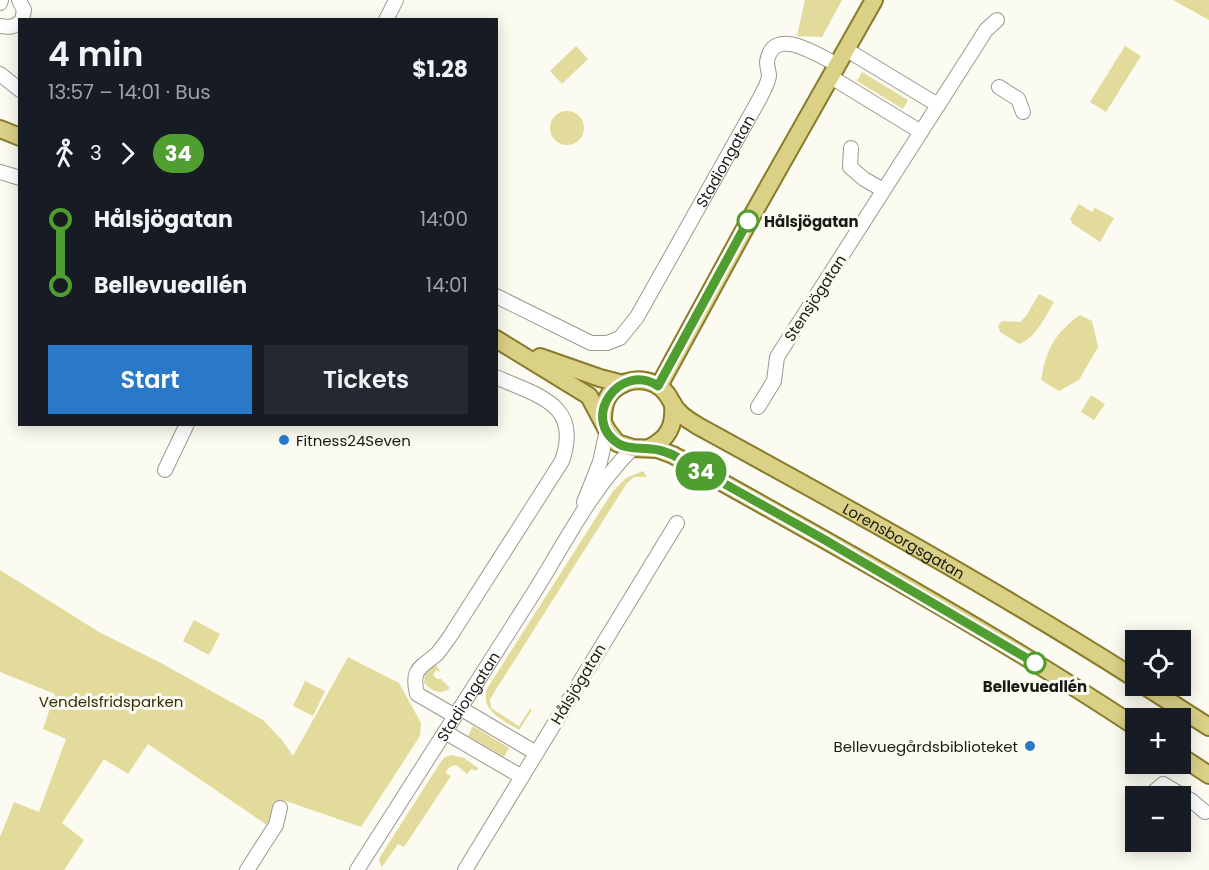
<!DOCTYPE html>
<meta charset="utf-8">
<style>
body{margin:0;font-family:Poppins,sans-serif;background:#242831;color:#f1f3f6;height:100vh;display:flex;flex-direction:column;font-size:22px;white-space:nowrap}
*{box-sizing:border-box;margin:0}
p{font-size:20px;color:#9ea1a6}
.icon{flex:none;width:33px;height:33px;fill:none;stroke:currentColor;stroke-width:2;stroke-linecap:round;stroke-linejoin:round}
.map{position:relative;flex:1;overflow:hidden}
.side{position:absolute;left:18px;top:18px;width:480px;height:408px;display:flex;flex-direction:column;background:#171b24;border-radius:0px;box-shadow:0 3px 15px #0003}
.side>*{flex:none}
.badge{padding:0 12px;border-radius:20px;font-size:21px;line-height:39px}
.controls{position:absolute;left:1125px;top:630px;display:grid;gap:12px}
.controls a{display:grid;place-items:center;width:66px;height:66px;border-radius:0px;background:#171b24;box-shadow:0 3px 15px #0003;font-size:30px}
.map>.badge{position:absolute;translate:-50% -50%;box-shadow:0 0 0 3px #fff}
.legs{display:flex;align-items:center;gap:9px;height:66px;padding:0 30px;font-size:20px}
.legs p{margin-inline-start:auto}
.headline{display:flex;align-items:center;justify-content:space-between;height:102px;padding:0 30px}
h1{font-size:33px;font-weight:600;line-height:45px}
.cta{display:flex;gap:12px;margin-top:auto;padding:12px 30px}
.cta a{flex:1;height:69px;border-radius:0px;background:#2a79c9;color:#fff;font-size:24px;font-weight:600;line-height:69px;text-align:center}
.cta a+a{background:#242831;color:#f1f3f6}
ul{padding:0 30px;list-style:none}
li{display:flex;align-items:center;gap:21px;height:66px;font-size:22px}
li i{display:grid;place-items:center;width:9px;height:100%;margin:0 8px;background:currentColor}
li i::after{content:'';width:15px;height:15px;margin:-8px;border:4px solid;border-radius:50%;background:#171b24}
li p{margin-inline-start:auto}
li:first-child i{background:linear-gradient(#0000 50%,currentColor 0)}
li:last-child i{background:linear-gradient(currentColor 50%,#0000 0)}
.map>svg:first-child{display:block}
.green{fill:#e2db9b}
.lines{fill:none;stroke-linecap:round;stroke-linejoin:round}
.minor-casing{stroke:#9b9a90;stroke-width:16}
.major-casing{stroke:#877c2b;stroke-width:20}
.minor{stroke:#fff;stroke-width:14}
.major{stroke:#dad086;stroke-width:16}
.line-1-casing{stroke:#fff;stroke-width:14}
.line-1{stroke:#509e2f;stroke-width:9}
.stop-1-dot{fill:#fff;stroke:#509e2f;stroke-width:3}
.poi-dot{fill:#2a79c9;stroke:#fcfbf1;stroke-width:2}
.labels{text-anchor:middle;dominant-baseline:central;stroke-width:6;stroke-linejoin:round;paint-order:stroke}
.street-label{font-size:15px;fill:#1a1a16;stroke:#fcfbf1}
.stop-label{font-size:15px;font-weight:bold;fill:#1a1a16;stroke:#fcfbf1;text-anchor:start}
.poi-label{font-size:15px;fill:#1a1a16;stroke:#fcfbf1;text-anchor:start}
.park-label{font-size:15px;fill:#332e07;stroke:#fcfbf1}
</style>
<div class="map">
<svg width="1209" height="870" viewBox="0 0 1209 870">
<rect width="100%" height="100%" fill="#fcfbf1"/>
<g class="green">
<polygon points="805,0 842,0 822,37 797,36"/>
<polygon points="1173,0 1209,0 1209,20"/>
<polygon points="576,46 588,59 562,84 550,71"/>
<polygon points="1125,46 1141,56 1106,112 1090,102"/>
<polygon points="862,72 908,100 903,109 857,81"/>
<circle cx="567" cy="128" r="17"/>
<polygon points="1079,204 1092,212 1095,208 1114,218 1100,242 1073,224 1070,219"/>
<path d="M 1039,294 L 1054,302 C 1045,317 1035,339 1019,344 L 1000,332 L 998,326 L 1002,321 L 1020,322 L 1026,316 Z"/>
<path d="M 1080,315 L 1092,321 L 1098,347 L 1079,380 L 1059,391 L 1041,380 C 1046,349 1055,333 1080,315 Z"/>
<polygon points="1091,395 1105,404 1094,420 1081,412"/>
<path d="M 643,471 L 647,477 L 634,477 L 627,483 L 490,699 L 491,708 L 519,726 L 530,709 L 532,710 L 519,730 C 503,720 478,710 488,687 L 613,491 L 626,478 Z"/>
<polygon points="0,570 99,632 161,663 263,720 282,740 293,756 348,657 399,683 421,723 420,736 361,827 286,801 267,825 148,744 128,774 104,759 62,823 84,840 64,870 0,870 0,837 14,802 39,812 66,739 43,729 55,694 0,672"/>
<polygon points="194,620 220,634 209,655 183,641"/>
<path d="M 434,663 L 441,672 L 436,670 L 433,675 L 437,679 L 441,679 L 450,688 C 440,696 432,691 424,683 L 425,672 Z"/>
<polygon points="305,681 325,691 313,716 293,706"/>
<polygon points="473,726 509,748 504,757 468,736"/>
<path d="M 452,755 L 464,758 L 478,768 L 476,771 L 471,769 L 467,774 L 456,765 C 450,766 447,768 446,773 L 451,776 L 404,847 L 398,844 L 382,867 L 379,860 L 380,857 L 440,763 L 445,757 Z"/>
</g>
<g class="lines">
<defs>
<g id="minor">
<polyline points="19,0 24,10 22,20"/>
<polyline points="0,3 1,0"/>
<polyline points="386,20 396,0"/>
<path d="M 0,26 C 8,27 13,28 20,22"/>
<polyline points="847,50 938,105"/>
<polyline points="0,74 20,90"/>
<polyline points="831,77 921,132"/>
<polyline points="999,87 1018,99 1023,112"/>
<polyline points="851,148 850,167 864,179 883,190"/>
<polyline points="0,172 20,178"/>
<path id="s1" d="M 496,296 L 591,343 L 607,343 L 620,338 L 637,317 L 760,98 C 763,91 768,84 769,76 C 769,72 767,67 767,62 C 773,23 820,57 838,65"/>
<polyline points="758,407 774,381 777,357 974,49 986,30 997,20"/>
<polyline points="165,470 187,424"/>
<polyline points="584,502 600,462 607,430"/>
<polyline points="460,708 536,753"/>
<path d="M 455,716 L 417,694 C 411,669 420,668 437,654 C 441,649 445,643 449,638 L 562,461 C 582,404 538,396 496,377"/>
<polyline points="445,732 522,777"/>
<polyline points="1149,796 1163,784 1192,801 1205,812"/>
<polyline points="247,870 276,825 280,808"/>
<path id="s2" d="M 357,870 C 416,778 474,686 533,594 C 564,545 591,489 633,448"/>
<polyline points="465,870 677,523"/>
</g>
<g id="major">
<polyline points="0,129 20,137"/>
<path d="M 496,339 L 589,396 L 607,430 L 617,443 L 633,448 L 657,449 L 673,455 C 829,542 986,628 1136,727"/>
<polyline points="540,357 600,378 623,384"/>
<polyline points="659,386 749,221 874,0"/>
<path id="s3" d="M 603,421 C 603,408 605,396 616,388 C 631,376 654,378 666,393 C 671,399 673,407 679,412 C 684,418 692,422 698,426 C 846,507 993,588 1136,679"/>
<path d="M 649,448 C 668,439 675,426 673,404"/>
<polyline points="1145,686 1209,727"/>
<polyline points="1180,756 1209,775"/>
</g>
</defs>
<use href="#minor" class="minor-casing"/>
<use href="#major" class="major-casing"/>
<use href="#minor" class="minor"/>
<use href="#major" class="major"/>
</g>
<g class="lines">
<defs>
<path id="line-1" d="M 748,221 L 658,386 C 620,361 579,419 619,444 C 630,450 640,447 651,449 C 658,449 666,452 673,455 L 825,540 L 1035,663"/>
</defs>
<use href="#line-1" class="line-1-casing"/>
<use href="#line-1" class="line-1"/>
</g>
<g class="stop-1-dot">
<circle cx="748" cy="221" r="10"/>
<circle cx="1035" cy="663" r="10"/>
</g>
<g class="poi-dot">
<circle cx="284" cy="440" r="6"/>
<circle cx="1030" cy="746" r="6"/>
</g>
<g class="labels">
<g class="street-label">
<text stroke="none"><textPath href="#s1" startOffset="342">Stadiongatan</textPath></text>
<text transform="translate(815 298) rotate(-57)">Stensjögatan</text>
<text stroke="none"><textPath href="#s3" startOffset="375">Lorensborgsgatan</textPath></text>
<text transform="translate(578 684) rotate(-59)">Hålsjögatan</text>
<text stroke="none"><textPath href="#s2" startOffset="206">Stadiongatan</textPath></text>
</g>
<g class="stop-label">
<text x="764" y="221">Hålsjögatan</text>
<text x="1035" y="686" text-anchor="middle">Bellevueallén</text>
</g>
<g class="poi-label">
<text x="296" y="440">Fitness24Seven</text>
<text x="1018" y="746" text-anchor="end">Bellevuegårdsbiblioteket</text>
</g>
<g class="park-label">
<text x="111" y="701">Vendelsfridsparken</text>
</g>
</g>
</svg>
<div class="controls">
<a><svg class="icon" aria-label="locate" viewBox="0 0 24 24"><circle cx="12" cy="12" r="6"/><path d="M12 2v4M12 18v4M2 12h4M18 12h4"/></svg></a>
<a>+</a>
<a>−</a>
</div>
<b class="badge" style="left:701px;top:471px;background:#509e2f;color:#fff">34</b>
<section class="side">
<div class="headline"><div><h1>4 min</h1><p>13:57 – 14:01 · Bus</p></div><b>$1.28</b></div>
<div class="legs"><svg class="icon" aria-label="walk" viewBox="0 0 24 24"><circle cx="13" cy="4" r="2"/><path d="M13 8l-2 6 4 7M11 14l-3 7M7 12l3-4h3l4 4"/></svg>3<svg class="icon" aria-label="forward" viewBox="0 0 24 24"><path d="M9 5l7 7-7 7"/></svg><b class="badge" style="background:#509e2f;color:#fff">34</b></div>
<ul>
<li><i style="color:#509e2f"></i><b>Hålsjögatan</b><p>14:00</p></li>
<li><i style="color:#509e2f"></i><b>Bellevueallén</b><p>14:01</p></li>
</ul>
<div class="cta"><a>Start</a><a>Tickets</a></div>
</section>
</div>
